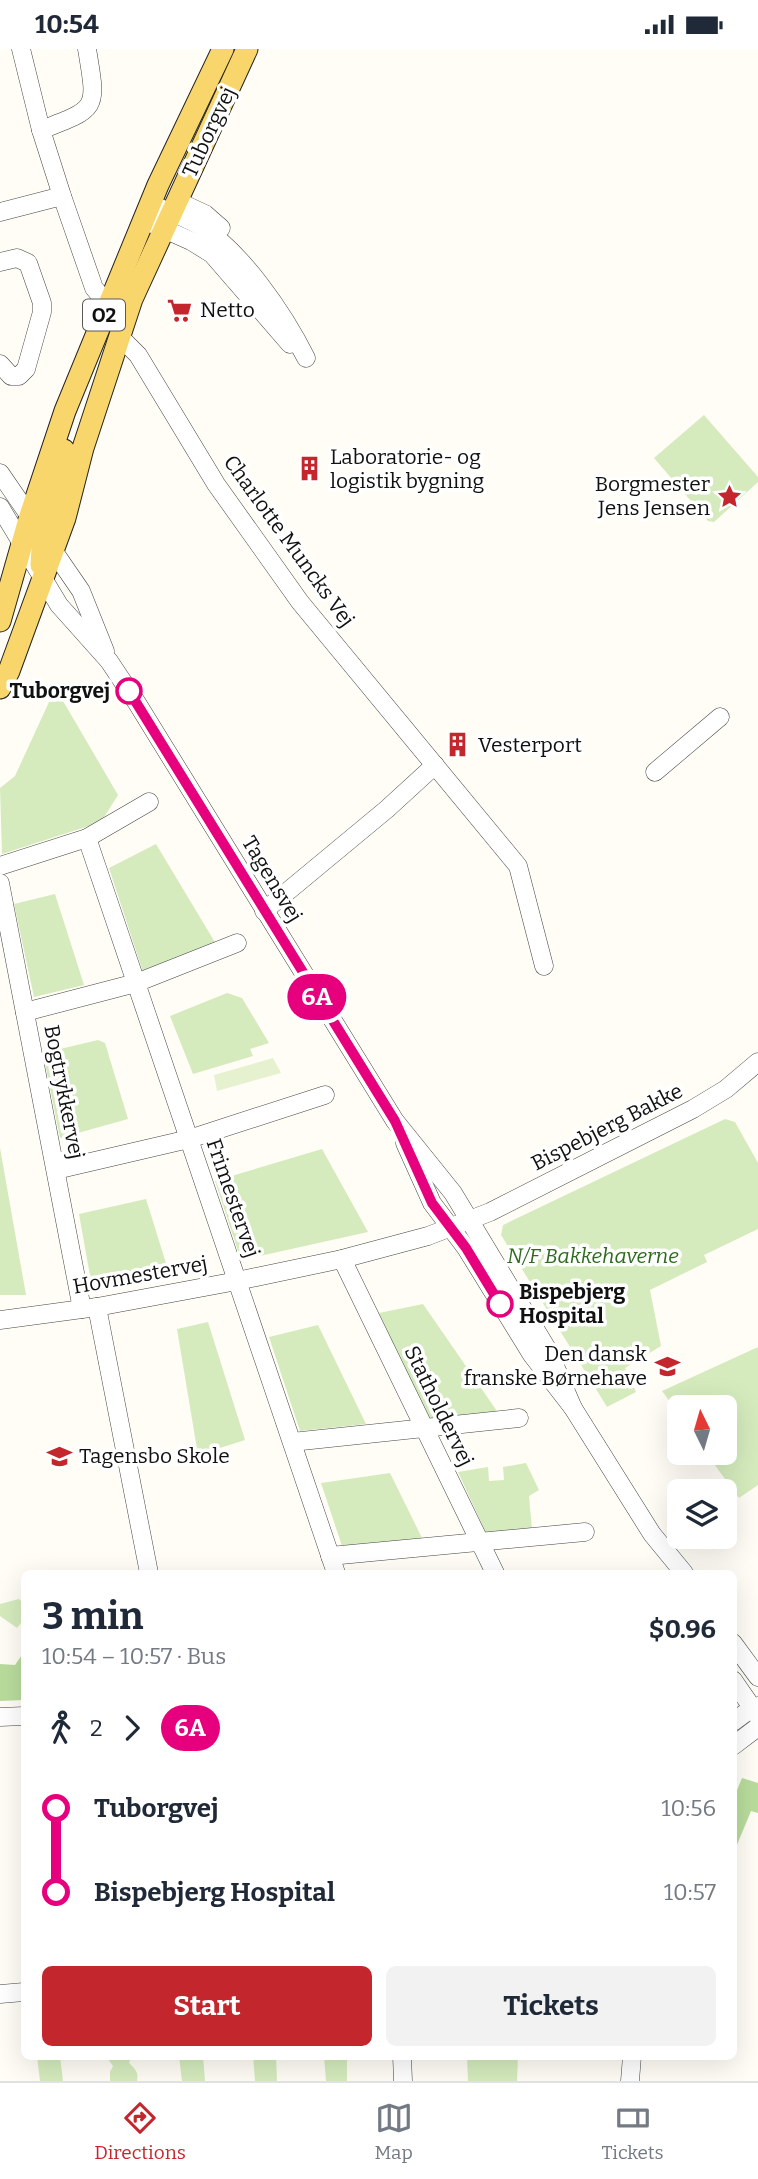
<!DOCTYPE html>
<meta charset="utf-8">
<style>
body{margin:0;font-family:Bitter,serif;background:#f2f2f3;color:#1f2937;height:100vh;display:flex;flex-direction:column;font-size:26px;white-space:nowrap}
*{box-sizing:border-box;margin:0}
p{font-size:23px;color:#747a83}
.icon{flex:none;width:38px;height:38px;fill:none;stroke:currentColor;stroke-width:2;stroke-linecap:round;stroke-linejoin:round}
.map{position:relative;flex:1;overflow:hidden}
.panel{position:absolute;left:21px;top:1521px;width:716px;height:490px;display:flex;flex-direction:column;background:#fff;border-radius:10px;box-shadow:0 7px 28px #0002}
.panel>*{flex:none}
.badge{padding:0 14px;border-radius:23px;font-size:24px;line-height:46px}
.needle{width:46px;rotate:355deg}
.tools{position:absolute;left:667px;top:1346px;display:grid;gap:14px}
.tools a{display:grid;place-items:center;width:70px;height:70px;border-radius:10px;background:#fff;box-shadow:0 7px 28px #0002;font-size:35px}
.map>.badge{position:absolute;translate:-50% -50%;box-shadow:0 0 0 4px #fff}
.legs{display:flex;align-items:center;gap:10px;height:77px;padding:0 21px;font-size:23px}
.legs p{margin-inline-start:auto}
.summary{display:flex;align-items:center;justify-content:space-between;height:119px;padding:0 21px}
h1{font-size:38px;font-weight:700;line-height:52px}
.button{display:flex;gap:14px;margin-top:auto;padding:14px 21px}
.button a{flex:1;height:80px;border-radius:10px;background:#c4262e;color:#fff;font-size:28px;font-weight:700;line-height:80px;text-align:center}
.button a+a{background:#f2f2f3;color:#1f2937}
ul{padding:0 21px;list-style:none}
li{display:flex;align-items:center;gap:24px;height:84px;font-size:26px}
li i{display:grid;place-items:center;width:10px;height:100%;margin:0 9px;background:currentColor}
li i::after{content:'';width:18px;height:18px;margin:-9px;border:5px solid;border-radius:50%;background:#fff}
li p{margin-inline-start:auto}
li:first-child i{background:linear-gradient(#0000 50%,currentColor 0)}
li:last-child i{background:linear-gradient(currentColor 50%,#0000 0)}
.status{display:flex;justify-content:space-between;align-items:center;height:49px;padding:0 35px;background:#fff;direction:ltr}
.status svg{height:19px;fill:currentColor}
.tab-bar{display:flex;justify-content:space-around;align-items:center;height:98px;border-top:2px solid #e0e1e3;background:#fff;font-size:19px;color:#747a83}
.tab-bar a{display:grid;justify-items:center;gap:4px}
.tab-bar .selected{color:#c4262e}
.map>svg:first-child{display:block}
.green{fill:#d5ebbd}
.forest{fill:#b9dc9c}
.pitch{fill:#e6f2cf}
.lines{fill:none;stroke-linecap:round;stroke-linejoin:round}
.minor-casing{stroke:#444;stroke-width:19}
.major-casing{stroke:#222;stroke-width:23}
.minor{stroke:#fff;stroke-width:18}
.major{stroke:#f9d66b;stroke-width:21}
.line-1-casing{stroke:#fff;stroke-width:16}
.line-1{stroke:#e6007e;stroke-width:10}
.stop-1-dot{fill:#fff;stroke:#e6007e;stroke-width:3.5}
.labels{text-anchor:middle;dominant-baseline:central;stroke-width:7;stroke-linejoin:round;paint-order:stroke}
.shield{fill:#fff;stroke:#585858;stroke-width:2}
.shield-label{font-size:19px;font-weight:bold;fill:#111}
.street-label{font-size:21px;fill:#111;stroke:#fff}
.poi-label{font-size:21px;fill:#111;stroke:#fff;text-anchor:start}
.stop-label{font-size:21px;font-weight:bold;fill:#111;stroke:#fff;text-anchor:end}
.park-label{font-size:21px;font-style:italic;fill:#2f6b1f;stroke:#fff}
</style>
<div class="status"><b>10:54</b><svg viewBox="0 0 49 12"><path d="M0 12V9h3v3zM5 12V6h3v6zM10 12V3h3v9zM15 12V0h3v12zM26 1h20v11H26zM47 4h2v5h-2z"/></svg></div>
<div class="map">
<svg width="758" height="2032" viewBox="0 0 758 2032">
<rect width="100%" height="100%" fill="#fffdf5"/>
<g class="green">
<polygon points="704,366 758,428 758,433 714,473 708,472 654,409"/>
<polygon points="63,652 118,746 101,773 2,805 0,739 15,727 49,653"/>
<polygon points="156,795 216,895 143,923 109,819"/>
<polygon points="55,845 84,936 34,948 14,855"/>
<polygon points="227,944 242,949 269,994 250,1000 253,1007 193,1025 170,967"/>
<polygon points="98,991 105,994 128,1070 60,1089 43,1004"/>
<polygon points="725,1070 735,1073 758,1114 758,1180 704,1206 707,1213 650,1241 661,1297 625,1319 636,1343 607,1358 501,1186 503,1176"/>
<polygon points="0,1099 26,1246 0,1246"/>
<polygon points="322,1100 368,1183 241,1211 215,1132"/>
<polygon points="146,1150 170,1227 92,1238 79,1165"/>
<polygon points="423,1255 499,1365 429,1371 379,1264"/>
<polygon points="208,1273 245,1391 198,1406 177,1280"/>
<polygon points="318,1276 366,1375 300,1382 269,1288"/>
<polygon points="758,1298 758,1436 739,1449 706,1404 724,1404 724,1358 679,1358 679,1365 662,1342"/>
<polygon points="526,1414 539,1441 529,1447 532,1481 486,1484 458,1423 488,1418 489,1432 504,1431 503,1418"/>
<polygon points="390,1424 422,1489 342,1497 321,1434"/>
<polygon points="19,1550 24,1555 24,1570 17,1579 0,1567 0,1555"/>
<polygon points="37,2007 60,2007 63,2032 40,2032"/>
<path d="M 106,2007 L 132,2007 L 129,2014 C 135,2020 139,2023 137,2032 L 110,2032 L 110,2023 L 113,2017 Z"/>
<polygon points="179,2007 203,2007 205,2032 182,2032"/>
<polygon points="253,2007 276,2007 277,2032 255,2032"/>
<polygon points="324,2007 347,2007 347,2032 326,2032"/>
<polygon points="467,2007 518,2007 517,2032 468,2032"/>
</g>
<g class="forest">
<polygon points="24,1603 24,1651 0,1652 0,1615 15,1616"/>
<polygon points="742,1729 758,1734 758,1764 751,1762 734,1803 733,1751"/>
</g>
<polygon class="pitch" points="273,1009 281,1024 217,1042 214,1026"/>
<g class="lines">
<defs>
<g id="minor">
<polyline points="21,0 41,81 62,147 94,239 108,256"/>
<path d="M 41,81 C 99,59 97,60 87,0"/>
<polyline points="177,152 205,165 221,179"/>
<path d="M 150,155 C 167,162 185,168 200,177 C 242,203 284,265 306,309"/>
<polyline points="0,163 62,147"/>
<polyline points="153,175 191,192 212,205 290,295"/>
<polyline points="0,213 17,209 28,214 42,254 42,263 26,320 19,327 11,327 0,315"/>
<polyline points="119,287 138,306 216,435 300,553 518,817 544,917"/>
<polyline points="0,424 81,542 105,602"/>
<polyline points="0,458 59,556 109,612 137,654 395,1072 453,1144 549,1303 573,1359"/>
<polyline points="655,723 720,668"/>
<polyline points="87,789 336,1524"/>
<polyline points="0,817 87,789 149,753"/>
<polyline points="0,834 82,1260"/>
<polyline points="264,862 387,760 435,716"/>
<polyline points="25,963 136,934 237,894"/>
<polyline points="405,1094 432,1154 466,1199 532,1306 573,1359 652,1485 684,1524"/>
<polyline points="56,1121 189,1090 325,1046"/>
<polyline points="342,1210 495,1524"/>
<polyline points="97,1258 149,1524"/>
<polyline points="0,1271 97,1258 237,1232 342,1210 428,1187 490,1163 693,1060 726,1040 758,1013"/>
<polyline points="292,1393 519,1369"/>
<polyline points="330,1507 585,1483"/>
<polyline points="733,1594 758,1628"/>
<polyline points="733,1631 758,1667"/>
<polyline points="0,1668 24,1667"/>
<polyline points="733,1673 752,1659 758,1657"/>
<polyline points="733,1697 758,1678"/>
<polyline points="0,1945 24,1943"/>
<polyline points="402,2007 403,2032"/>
<polyline points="630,2032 632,2007"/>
</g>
<g id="major">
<polyline points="41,516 43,485 64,401"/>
<polyline points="0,572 30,467 65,362 158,136 223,0"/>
<polyline points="0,639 9,622 65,469 83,399 132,250 247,0"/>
</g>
</defs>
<use href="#minor" class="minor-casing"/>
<use href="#major" class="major-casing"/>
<use href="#minor" class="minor"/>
<use href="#major" class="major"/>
</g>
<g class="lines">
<defs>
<polyline id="line-1" points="129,642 395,1072 432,1154 466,1199 500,1255"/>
</defs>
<use href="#line-1" class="line-1-casing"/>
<use href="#line-1" class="line-1"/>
</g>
<defs>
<symbol id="supermarket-bare" viewBox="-9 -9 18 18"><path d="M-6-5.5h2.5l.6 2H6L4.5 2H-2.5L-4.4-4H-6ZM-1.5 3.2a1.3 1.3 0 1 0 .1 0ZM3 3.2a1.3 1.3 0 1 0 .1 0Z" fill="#c4262e" stroke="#fff" stroke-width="2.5" paint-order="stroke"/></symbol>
<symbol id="building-bare" viewBox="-9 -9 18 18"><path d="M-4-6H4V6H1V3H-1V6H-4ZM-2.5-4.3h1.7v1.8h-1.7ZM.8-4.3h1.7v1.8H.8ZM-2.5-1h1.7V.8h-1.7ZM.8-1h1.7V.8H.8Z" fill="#c4262e" stroke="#fff" stroke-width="2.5" paint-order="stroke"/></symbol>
<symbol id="sight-bare" viewBox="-9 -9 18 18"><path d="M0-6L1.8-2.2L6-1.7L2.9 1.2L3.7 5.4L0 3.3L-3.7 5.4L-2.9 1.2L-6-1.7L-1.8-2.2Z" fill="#c4262e" stroke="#fff" stroke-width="2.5" paint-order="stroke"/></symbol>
<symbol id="school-bare" viewBox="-9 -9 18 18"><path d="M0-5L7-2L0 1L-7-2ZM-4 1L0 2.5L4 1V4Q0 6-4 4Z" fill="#c4262e" stroke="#fff" stroke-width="2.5" paint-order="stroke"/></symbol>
</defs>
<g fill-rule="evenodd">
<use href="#supermarket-bare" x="162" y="244" width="35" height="35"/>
<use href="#building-bare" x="292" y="402" width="35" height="35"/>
<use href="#sight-bare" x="712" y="430" width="35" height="35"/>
<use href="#building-bare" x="440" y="678" width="35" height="35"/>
<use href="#school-bare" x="650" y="1300" width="35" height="35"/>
<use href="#school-bare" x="42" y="1390" width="35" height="35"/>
</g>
<g class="stop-1-dot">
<circle cx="129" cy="642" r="12"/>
<circle cx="500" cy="1255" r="12"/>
</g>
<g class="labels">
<rect class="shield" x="83" y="250.5" width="42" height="31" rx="5"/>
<g class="shield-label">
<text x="104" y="266">O2</text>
</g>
<g class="street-label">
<text transform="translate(209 83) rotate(-65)">Tuborgvej</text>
<text transform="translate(289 492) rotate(54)">Charlotte Muncks Vej</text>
<text transform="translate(272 830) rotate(59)">Tagensvej</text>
<text transform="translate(64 1043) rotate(79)">Bogtrykkervej</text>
<text transform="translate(607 1078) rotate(-27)">Bispebjerg Bakke</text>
<text transform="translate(233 1149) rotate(71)">Frimestervej</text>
<text transform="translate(140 1226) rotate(-10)">Hovmestervej</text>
<text transform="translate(439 1357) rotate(64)">Statholdervej</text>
</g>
<g class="poi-label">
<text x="200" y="261">Netto</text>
<text x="330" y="408">Laboratorie- og<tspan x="330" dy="24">logistik bygning</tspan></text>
<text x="710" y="435" text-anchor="end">Borgmester<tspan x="710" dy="24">Jens Jensen</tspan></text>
<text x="478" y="696">Vesterport</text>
<text x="647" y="1305" text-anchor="end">Den dansk<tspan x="647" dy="24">franske Børnehave</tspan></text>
<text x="79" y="1407">Tagensbo Skole</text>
</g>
<g class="stop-label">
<text x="110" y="642">Tuborgvej</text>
<text x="519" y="1243" text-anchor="start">Bispebjerg<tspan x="519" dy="24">Hospital</tspan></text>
</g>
<g class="park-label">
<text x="593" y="1207">N/F Bakkehaverne</text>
</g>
</g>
</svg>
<div class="tools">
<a><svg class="needle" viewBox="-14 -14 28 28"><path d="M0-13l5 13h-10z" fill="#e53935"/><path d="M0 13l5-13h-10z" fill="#747a83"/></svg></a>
<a><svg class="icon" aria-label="layers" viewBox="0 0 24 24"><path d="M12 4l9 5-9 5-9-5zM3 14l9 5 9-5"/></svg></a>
</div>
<b class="badge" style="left:317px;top:948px;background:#e6007e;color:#fff">6A</b>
<section class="panel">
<div class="summary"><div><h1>3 min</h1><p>10:54 – 10:57 · Bus</p></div><b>$0.96</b></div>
<div class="legs"><svg class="icon" aria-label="walk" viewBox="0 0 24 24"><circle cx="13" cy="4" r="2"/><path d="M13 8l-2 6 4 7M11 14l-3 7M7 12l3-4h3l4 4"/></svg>2<svg class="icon" aria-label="forward" viewBox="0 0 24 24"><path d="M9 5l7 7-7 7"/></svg><b class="badge" style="background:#e6007e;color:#fff">6A</b></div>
<ul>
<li><i style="color:#e6007e"></i><b>Tuborgvej</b><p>10:56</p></li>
<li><i style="color:#e6007e"></i><b>Bispebjerg Hospital</b><p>10:57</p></li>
</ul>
<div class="button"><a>Start</a><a>Tickets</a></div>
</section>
</div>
<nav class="tab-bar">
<a class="selected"><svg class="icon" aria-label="directions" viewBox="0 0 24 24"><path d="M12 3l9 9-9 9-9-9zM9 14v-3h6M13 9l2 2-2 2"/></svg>Directions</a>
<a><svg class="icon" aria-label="map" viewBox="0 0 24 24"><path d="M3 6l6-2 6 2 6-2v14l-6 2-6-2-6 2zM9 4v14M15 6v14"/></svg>Map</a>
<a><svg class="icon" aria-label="tickets" viewBox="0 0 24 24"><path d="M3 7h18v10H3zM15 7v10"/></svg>Tickets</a>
</nav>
